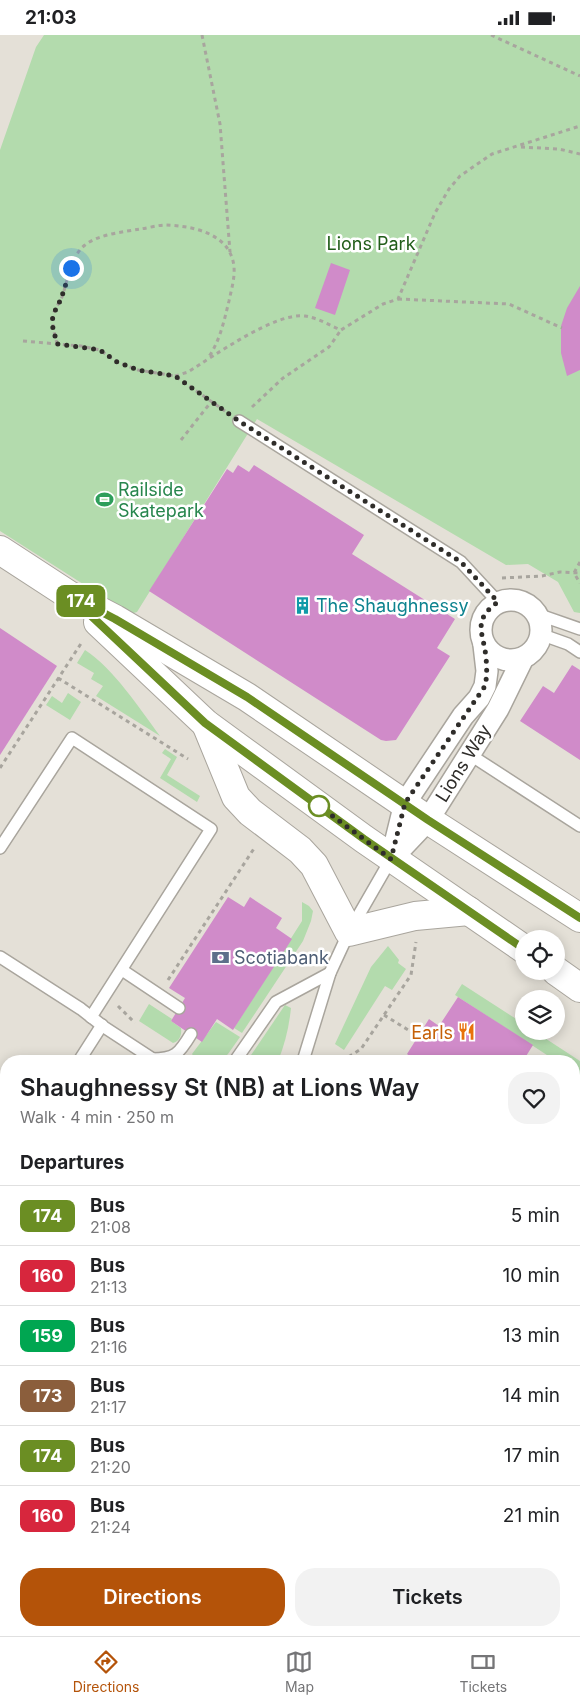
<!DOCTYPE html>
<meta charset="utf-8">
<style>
body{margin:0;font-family:Inter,sans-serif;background:#f2f2f2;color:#202124;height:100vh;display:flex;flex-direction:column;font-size:19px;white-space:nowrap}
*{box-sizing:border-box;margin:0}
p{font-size:16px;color:#757577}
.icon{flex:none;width:28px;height:28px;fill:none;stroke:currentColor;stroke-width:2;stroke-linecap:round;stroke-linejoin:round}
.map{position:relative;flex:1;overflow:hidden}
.drawer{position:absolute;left:0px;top:1020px;width:580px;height:581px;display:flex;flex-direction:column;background:#fff;border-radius:20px 20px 0 0;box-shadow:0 2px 12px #0003}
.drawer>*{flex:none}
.badge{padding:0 10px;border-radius:8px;font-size:18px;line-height:32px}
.fabs{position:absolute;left:515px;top:895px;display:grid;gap:10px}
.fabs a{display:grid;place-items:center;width:50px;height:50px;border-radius:50%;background:#fff;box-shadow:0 2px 12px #0003;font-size:25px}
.you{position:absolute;width:25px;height:25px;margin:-12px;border:4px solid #fff;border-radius:50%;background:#1a73e8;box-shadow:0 0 0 8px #1a73e833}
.map>.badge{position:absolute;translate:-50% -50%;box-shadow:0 0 0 2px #fff}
h2{padding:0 20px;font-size:19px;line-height:45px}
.round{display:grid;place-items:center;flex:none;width:52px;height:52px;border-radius:20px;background:#f2f2f2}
.headline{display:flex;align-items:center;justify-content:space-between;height:85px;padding:0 20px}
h1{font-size:24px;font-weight:600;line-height:38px}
.action{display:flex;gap:10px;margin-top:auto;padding:10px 20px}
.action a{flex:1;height:58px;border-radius:20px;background:#b45309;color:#fff;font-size:20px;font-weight:600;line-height:58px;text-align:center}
.action a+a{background:#f2f2f2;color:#202124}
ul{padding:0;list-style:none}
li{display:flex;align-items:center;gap:15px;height:60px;padding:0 20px;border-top:1px solid #e0e0e0}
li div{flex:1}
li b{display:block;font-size:19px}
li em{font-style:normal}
li .badge{min-width:55px;font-weight:700;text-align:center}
.status{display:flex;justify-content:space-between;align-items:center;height:35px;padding:0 25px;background:#fff;direction:ltr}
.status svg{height:14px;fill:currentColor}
.tabs{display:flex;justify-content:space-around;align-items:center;height:70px;border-top:1px solid #e0e0e0;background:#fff;font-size:14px;color:#757577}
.tabs a{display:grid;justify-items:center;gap:2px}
.tabs .current{color:#b45309}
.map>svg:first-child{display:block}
.green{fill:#b3dbad}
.building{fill:#d08bc9}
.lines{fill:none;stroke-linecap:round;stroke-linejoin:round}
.lane-casing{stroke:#a9a59d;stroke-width:14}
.street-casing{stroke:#a9a59d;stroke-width:24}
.secondary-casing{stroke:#a9a59d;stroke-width:30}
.path{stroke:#a8a59e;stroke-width:3;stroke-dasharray:4 4;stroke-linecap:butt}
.lane{stroke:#fff;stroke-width:11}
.street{stroke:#fff;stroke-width:21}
.secondary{stroke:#fff;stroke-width:28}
.line-casing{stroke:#fff;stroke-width:11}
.line{stroke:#6b8e23;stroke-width:8}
.walk{stroke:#2f2d2a;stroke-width:5;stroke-dasharray:0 9}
.stop-dot{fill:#fff;stroke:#6b8e23;stroke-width:2.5}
.labels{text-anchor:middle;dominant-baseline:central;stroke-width:5;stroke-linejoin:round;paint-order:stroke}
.park-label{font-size:18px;fill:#215d19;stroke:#fff}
.leisure-label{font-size:18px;fill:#27864d;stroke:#fff;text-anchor:start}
.culture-label{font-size:18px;fill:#0d838f;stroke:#fff;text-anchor:start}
.street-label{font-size:18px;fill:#2f2d2a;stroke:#fff}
.service-label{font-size:18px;fill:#4e5e75;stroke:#fff;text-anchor:start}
.food-label{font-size:18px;fill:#c56008;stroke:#fff;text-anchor:end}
</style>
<div class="status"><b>21:03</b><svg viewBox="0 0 49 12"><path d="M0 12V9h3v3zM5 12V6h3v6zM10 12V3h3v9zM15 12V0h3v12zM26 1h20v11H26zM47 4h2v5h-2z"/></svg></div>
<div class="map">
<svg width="580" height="1601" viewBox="0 0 580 1601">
<rect width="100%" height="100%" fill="#e4e0d7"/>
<g class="green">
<polygon points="44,0 580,0 580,578 574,577 558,547 528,529 506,530 257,384 137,577 130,579 0,496 0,115 36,12"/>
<path d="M 85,615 C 114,634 139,673 160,701 L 96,661 L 103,651 L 91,644 L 94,638 L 77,628 Z"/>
<polygon points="68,658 81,667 70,685 46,670 52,661 62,668"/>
<polygon points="165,714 177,722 167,740 200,761 197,767 160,743 171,724 162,718"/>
<polygon points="302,867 309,871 313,876 311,886 303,906 242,998 234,993 302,886"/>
<polygon points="388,911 399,925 398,928 406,934 392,955 385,951 344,1015 335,1009 371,932"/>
<polygon points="462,949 524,989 524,996 534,996 580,1026 580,1073 574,1069 574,1026 552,1026 553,1024 455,960"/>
<path d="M 149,969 L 172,984 L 171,986 L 181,993 C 182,999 180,1006 173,1008 L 139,986 Z"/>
<path d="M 285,970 L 291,973 C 289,992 285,1009 278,1026 L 247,1026 Z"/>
<polygon points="216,987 240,1002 228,1019 221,1026 209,1026 195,1023 192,1019"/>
</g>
<g class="building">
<polygon points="331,228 350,235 335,280 315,273"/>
<polygon points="580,251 580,335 567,341 561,318 561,291 567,273"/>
<polygon points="238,430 249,437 254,430 364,500 352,519 455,584 437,613 450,621 396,705 386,706 381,705 149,556 227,434 233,438"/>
<polygon points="0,593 57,631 0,720"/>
<polygon points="572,630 580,635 580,725 520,686 543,651 554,658"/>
<polygon points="228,862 244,872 250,862 282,883 276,893 292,904 233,995 217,984 202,1007 171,986 185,963 169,953"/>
<polygon points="458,962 533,1010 523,1026 416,1026 407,1019 429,984 439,991"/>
<polygon points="580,1206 580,1244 574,1240 574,1216"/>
<polygon points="0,1294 6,1319 6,1447 0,1457"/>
<polygon points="27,1595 350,1595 346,1601 36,1601"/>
</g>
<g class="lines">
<defs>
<g id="lane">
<polyline points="239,386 461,527 498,567"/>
<polyline points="537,579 580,594"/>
<polyline points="540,599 568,609 580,617"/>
<polyline points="469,719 580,791"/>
<polyline points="0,813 72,703 211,794 91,982"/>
<polyline points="0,922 81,974 104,992 156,1026"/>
<polyline points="122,935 179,973"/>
<path d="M 152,1024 C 175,1024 179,1019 191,999"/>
<polyline points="79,1026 102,990"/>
<polyline points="235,1026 276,967 330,938"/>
<polyline points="303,1026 330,938 349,897 391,824"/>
<polyline points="574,1291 580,1295"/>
<polyline points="0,1514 6,1504"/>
<polyline points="574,1555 580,1545"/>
<polyline points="500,1595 509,1601"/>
<polyline points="371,1601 374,1595"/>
<polyline points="544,1601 548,1595"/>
</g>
<g id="street">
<circle cx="511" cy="595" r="30"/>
<polyline points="392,821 405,768 463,681 479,663 485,651 487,636 484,610"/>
<polyline points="391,824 428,785 498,674 523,623"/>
</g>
<g id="secondary">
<polyline points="0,515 69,560 115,584 247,662 428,785 580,883"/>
<polyline points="98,587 205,688 364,804 524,914"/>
<polyline points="206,689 236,762 250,777 300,815 314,830 349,897 415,881 469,876"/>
<polyline points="556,936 580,953"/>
</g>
</defs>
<use href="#lane" class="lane-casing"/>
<use href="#street" class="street-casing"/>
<use href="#secondary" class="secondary-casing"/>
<g class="path">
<polyline points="202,0 220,89 230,217"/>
<polyline points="491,0 580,41"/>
<polyline points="521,112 559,114 580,119"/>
<polyline points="398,264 509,269 562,293"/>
<polyline points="23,306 81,311 100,315 117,327 138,335 175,341 225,376"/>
<path d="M 57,309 C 55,300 52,292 53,282 C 53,275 59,269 62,262 C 68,245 70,222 85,210 C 99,199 123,197 140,194 C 148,193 158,190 166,190 C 194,191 231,199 234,232 C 235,243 231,256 229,266 C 224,286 220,306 208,323"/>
<path d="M 175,341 L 188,337 C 214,321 275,277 305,281 C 318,283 329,290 341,295 L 383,269 L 398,264 L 435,178 L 449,154 L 460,141 L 492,119 L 580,91"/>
<polyline points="252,372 283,343 329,312 341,295"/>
<polyline points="181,405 211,367"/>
<polyline points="580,527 574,538 580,548"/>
<polyline points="502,543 542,541 560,537 580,538"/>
<polyline points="58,643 188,724"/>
<polyline points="0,733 82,607"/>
<polyline points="168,945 255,812"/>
<polyline points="118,971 135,988"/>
<polyline points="384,980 418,1001"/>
<polyline points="342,1026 361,1014 411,940 416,907"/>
<polyline points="0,1119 6,1120"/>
<polyline points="0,1262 6,1290"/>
<polyline points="0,1467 6,1457"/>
</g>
<use href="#lane" class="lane"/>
<use href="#street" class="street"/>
<use href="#secondary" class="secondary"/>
</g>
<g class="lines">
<defs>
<polyline id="line" points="524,914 364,804 205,688 69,560 115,584 247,662 428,785 580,883"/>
</defs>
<use href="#line" class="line-casing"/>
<use href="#line" class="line"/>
<path class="walk" d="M 71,233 L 61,264 L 53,280 L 52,289 L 57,309 L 100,315 L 117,327 L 138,335 L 175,341 L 239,386 L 461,527 L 498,567 C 471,586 484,598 486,623 C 487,633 487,642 485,651 L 405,768 L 391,824 L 319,771"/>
</g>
<defs>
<symbol id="stadium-bare" viewBox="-9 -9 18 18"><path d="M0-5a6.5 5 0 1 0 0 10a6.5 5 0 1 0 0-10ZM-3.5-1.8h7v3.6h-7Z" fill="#2e9e5b" stroke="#fff" stroke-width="2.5" paint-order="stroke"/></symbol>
<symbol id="building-bare" viewBox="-9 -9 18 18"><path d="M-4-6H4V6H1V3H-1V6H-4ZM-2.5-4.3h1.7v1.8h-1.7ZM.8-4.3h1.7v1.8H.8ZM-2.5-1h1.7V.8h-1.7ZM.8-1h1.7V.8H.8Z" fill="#0f9aa8" stroke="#fff" stroke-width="2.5" paint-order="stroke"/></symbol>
<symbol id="bank-bare" viewBox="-9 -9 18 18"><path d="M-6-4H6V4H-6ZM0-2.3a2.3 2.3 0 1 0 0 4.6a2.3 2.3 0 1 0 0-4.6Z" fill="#5c6f8a" stroke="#fff" stroke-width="2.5" paint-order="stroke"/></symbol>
<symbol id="restaurant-bare" viewBox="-9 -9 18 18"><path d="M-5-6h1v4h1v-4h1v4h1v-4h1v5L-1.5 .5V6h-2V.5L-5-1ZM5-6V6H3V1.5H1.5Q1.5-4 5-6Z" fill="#e8710a" stroke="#fff" stroke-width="2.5" paint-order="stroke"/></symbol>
</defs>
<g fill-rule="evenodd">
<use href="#stadium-bare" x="92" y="452" width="25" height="25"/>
<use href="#building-bare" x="290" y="558" width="25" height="25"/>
<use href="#bank-bare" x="208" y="910" width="25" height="25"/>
<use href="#restaurant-bare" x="454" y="984" width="25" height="25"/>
</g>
<circle class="stop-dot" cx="319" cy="771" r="10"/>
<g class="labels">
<g class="park-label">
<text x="371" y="208">Lions Park</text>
</g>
<g class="leisure-label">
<text x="118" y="454">Railside<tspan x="118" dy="21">Skatepark</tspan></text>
</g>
<g class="culture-label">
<text x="316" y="570">The Shaughnessy</text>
</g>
<g class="street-label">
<text transform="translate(463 728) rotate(-58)">Lions Way</text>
</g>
<g class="service-label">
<text x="234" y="922">Scotiabank</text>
</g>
<g class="food-label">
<text x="453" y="997">Earls</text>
</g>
</g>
</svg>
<div class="fabs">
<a><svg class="icon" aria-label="locate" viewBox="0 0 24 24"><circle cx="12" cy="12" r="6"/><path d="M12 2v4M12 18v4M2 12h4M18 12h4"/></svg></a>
<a><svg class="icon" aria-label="layers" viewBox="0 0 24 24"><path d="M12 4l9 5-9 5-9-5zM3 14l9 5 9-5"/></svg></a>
</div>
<div class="you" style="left:71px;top:233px"></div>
<b class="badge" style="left:81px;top:566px;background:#6b8e23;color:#fff">174</b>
<section class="drawer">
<div class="headline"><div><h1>Shaughnessy St (NB) at Lions Way</h1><p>Walk · 4 min · 250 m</p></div><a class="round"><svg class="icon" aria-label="heart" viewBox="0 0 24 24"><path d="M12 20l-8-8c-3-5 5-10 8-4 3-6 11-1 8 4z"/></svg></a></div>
<h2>Departures</h2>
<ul>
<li><span class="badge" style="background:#6b8e23;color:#fff">174</span><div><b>Bus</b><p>21:08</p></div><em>5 min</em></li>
<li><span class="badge" style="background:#d7263d;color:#fff">160</span><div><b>Bus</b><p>21:13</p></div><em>10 min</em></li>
<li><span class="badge" style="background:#00a651;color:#fff">159</span><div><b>Bus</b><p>21:16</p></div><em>13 min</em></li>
<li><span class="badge" style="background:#8b5e3c;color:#fff">173</span><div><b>Bus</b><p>21:17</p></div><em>14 min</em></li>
<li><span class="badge" style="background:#6b8e23;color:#fff">174</span><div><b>Bus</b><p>21:20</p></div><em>17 min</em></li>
<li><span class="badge" style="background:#d7263d;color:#fff">160</span><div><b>Bus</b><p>21:24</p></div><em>21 min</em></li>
</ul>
<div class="action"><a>Directions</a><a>Tickets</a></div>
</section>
</div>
<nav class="tabs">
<a class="current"><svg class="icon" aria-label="directions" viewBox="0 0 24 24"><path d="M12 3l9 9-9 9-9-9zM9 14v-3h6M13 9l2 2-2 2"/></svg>Directions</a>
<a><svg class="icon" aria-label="map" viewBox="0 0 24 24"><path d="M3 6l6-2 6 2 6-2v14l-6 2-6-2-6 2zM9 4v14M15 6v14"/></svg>Map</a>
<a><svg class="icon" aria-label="tickets" viewBox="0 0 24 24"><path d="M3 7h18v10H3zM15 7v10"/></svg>Tickets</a>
</nav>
